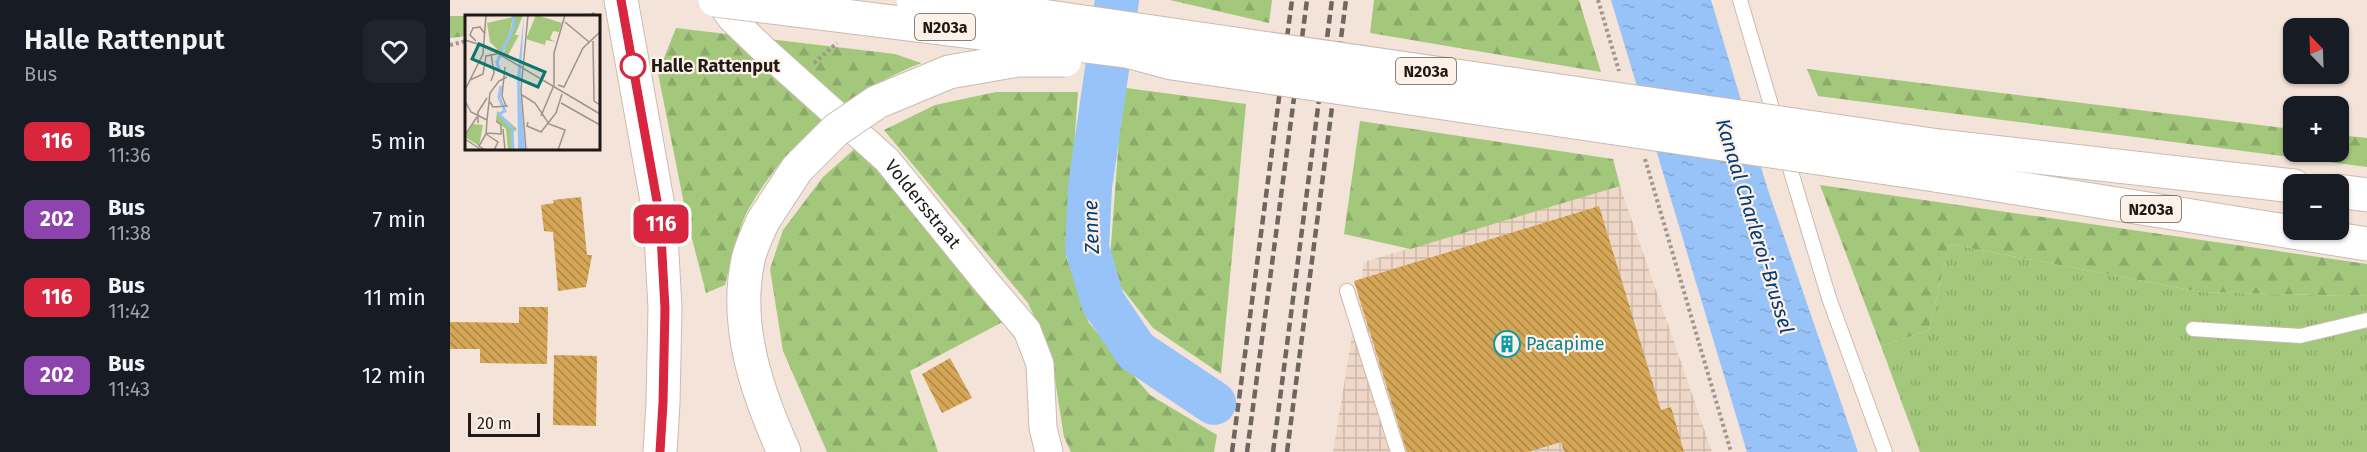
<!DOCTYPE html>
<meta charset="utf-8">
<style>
body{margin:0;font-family:"Fira Sans",sans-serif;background:#20242c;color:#f1f3f6;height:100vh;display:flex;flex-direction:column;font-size:22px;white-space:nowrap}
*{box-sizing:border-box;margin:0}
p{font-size:20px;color:#9ea1a6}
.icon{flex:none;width:33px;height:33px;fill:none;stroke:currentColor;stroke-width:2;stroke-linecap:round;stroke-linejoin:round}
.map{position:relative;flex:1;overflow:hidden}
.sheet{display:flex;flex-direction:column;background:#171b24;width:450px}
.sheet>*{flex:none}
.badge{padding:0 12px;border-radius:9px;font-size:21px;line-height:39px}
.needle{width:39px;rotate:337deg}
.tools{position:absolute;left:1833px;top:18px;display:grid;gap:12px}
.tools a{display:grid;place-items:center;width:66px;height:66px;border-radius:12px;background:#171b24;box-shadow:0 2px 4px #0004;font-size:30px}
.scale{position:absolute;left:18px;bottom:15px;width:72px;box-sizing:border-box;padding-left:6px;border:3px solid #1f1a16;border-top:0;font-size:16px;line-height:21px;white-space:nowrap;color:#1f1a16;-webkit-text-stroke:4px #fef1e8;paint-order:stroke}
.map>.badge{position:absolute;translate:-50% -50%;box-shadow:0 0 0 3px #fff}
.round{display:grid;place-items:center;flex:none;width:63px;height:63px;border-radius:12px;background:#20242c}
.head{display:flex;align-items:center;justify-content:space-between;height:102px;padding:0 24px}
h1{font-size:28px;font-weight:600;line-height:45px}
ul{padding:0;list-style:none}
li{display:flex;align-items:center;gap:18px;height:78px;padding:0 24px}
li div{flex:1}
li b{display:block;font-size:22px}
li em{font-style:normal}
li .badge{min-width:66px;font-weight:700;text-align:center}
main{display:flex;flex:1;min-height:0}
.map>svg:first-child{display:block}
.industrial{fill:url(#industrial-grid)}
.grass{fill:url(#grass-tufts)}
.forest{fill:url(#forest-firs)}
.water{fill:url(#water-ripples)}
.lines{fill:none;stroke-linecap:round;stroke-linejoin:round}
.river{stroke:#98c3f9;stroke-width:44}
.building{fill:url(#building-back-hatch)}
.service-casing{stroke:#cabbb0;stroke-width:16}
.minor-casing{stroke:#cabbb0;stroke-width:29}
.primary-casing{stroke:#cabbb0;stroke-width:35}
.trunk-casing{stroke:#cabbb0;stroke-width:35}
.path{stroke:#a2968e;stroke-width:4;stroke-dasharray:3 3;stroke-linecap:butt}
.service{stroke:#fff;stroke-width:14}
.minor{stroke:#fff;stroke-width:27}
.primary{stroke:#fff;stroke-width:33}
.trunk{stroke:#fff;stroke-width:33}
.rail{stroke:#6f6660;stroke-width:4.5;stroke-dasharray:9 4.5;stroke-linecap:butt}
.trunk-bridge-casing{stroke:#cabbb0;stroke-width:35;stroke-linecap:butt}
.trunk-bridge{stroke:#fff;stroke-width:33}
.line-casing{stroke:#fff;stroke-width:14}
.line{stroke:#d7263d;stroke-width:9}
.stop-dot{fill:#fff;stroke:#d7263d;stroke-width:3}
.labels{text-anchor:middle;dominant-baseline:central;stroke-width:4.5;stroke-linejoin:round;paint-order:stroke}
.shield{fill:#fef1e8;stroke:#625a55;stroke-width:1.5}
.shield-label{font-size:16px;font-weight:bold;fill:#1f1a16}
.stop-label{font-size:18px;font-weight:bold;fill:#1f1a16;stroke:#fef1e8;text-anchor:start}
.street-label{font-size:18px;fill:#1f1a16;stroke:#fef1e8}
.culture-label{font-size:18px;fill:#0d838f;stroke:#fef1e8;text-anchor:start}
.water-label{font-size:20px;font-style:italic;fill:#013c76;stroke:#fef1e8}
.inset-river{fill:none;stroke:#98c3f9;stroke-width:3}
.inset-road{fill:none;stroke:#9e938a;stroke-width:1.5}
.view{fill:#0f766e;fill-opacity:0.15;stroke:#0f766e;stroke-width:3}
.inset-edge{fill:none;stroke:#1f1a16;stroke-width:3}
</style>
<main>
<section class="sheet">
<div class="head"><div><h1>Halle Rattenput</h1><p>Bus</p></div><a class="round"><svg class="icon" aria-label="heart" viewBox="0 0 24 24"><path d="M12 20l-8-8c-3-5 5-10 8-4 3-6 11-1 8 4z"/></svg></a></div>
<ul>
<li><span class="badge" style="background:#d7263d;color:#fff">116</span><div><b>Bus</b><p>11:36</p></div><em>5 min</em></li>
<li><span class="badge" style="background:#8e44ad;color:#fff">202</span><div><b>Bus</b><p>11:38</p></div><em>7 min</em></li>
<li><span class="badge" style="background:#d7263d;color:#fff">116</span><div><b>Bus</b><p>11:42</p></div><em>11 min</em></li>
<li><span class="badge" style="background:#8e44ad;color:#fff">202</span><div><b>Bus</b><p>11:43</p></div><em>12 min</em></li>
</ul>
</section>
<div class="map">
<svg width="1917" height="452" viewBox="0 0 1917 452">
<defs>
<pattern id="industrial-grid" width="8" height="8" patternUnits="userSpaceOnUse" patternTransform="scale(1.5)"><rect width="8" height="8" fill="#eed7c7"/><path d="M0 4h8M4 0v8" fill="none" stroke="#ccb8aa"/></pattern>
<pattern id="grass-tufts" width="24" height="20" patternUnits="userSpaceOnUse" patternTransform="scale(1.5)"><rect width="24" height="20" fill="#a3c77b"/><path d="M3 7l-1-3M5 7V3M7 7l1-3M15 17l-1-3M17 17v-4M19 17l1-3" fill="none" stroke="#8caa6a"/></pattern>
<pattern id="forest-firs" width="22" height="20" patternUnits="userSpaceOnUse" patternTransform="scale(1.5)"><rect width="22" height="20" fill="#a3c77b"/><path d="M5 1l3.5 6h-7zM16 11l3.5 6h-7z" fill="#8caa6a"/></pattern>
<pattern id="water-ripples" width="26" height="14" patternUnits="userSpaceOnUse" patternTransform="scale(1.5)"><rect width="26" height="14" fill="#98c3f9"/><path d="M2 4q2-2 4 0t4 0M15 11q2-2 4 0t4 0" fill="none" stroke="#83a7d5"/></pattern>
<pattern id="building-back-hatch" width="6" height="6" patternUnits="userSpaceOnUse" patternTransform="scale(1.5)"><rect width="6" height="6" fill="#d4a656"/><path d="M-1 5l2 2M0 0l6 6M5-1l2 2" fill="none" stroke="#ab8646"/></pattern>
</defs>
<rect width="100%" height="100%" fill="#f3e3d8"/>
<polygon class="industrial" points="1170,186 1262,452 883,452 914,262"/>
<polygon class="grass" points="1499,244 1751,292 1896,296 1917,295 1917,452 1470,452 1431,346 1479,330"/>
<g class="forest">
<polygon points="720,0 822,0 819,23"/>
<polygon points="924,0 1129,0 1151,72 920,33"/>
<polygon points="0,16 38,16 16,16 16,36 0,38"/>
<path d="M 226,28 L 445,54 L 471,63 C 398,92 337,141 298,210 C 288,228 281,264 275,285 L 256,293 L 237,219 L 208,73 Z"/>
<polygon points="1357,69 1843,129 1844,152 1888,152 1889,135 1917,138 1917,167 1368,96"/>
<polygon points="676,88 796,104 771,374 703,328 659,272 669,137"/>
<polygon points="546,92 628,92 616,256 639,323 700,395 767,435 764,452 621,452 614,437 601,354 578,303 434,130 485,105"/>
<polygon points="910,121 1163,159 1170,186 960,249 894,234"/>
<polygon points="410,144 560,318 460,371 488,452 377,452 333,351 320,269 333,230 373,177"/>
<polygon points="1370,185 1917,264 1917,295 1896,296 1751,292 1499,244 1479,330 1431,346"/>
</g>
<polygon class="water" points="1161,0 1261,0 1317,187 1408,452 1297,452"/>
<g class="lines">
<polyline class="river" points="667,0 640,187 637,248 653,302 686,351 764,403"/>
</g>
<g class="building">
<polygon points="131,197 137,255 142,255 136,287 108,291 103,232 94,231 91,205 104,203 103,200"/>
<polygon points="1149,206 1211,410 1221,407 1234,452 1114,452 1111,442 1078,452 957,452 904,281"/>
<polygon points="69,307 98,307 97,364 30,363 30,349 0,349 0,322 69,323"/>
<polygon points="104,355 147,356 146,426 103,425"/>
<polygon points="500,358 522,398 492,413 472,374"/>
</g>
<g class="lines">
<defs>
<g id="service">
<polyline points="1290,0 1326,122"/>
<polyline points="1336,155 1379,298 1435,452"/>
<polyline points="897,291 948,452"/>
<polyline points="1743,329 1850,336 1917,320"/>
</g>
<g id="minor">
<path id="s1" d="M 268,0 L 281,18 L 313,49 L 437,160 L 537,283 L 577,330 L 590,364 L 593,428 L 599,452"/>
</g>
<polyline id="primary" points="171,0 210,217 215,308 213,403 210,452"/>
<g id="trunk">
<polyline points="1489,146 1844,186"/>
<polyline points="1485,175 1917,244"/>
<polyline points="1888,191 1917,195"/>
<path d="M 313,221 C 308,233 301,246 298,260 C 284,326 307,392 334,452"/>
</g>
</defs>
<use href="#service" class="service-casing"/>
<use href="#minor" class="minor-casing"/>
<use href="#primary" class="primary-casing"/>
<use href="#trunk" class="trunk-casing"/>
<g class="path">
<polyline points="1148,0 1169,71"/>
<polyline points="136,16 146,14"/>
<polyline points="0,45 16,41"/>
<polyline points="364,63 387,43"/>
<polyline points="1195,159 1281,452"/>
</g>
<use href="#service" class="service"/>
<use href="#minor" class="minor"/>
<use href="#primary" class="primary"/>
<use href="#trunk" class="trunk"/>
<g class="rail">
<polyline points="782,452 842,0"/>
<polyline points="797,452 857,0"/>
<polyline points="823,452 882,0"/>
<polyline points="837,452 896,0"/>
</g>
<defs>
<g id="trunk-bridge">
<polyline points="265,0 677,51 722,63 1485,175"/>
<polyline points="463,0 585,15 1489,146"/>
<polyline points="313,221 347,169 386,130 427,102 499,72 568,60 615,60"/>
</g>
</defs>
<use href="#trunk-bridge" class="trunk-bridge-casing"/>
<use href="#trunk-bridge" class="trunk-bridge"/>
</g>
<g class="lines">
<defs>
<polyline id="line" points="171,0 210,218 215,308 213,403 210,452"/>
</defs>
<use href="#line" class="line-casing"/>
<use href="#line" class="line"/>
</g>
<defs>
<symbol id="building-ring" viewBox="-11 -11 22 22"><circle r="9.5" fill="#fef1e8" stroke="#0f9aa8" stroke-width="1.5"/><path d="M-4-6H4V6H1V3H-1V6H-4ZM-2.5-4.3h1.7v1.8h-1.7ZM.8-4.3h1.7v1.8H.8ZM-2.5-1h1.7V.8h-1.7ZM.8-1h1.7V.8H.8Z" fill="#0f9aa8"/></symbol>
</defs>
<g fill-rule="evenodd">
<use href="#building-ring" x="1042" y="329" width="30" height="30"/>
</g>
<circle class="stop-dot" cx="183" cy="66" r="12"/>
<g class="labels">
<g class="shield">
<rect x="465" y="14" width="60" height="26" rx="4.5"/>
<rect x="946" y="58" width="60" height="26" rx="4.5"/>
<rect x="1671" y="196" width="60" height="26" rx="4.5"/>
</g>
<g class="shield-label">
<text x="495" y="27">N203a</text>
<text x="976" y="71">N203a</text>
<text x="1701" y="209">N203a</text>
</g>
<g class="stop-label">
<text x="201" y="66">Halle Rattenput</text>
</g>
<g class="street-label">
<text stroke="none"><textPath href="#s1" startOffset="290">Voldersstraat</textPath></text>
</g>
<g class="culture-label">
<text x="1076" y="344">Pacapime</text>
</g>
<g class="water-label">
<text transform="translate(1305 226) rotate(73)">Kanaal Charleroi-Brussel</text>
<text transform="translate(641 227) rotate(-92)">Zenne</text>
</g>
</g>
<g transform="translate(15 15)">
<rect width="135" height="135" fill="#f3e3d8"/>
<path d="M 71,0 L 97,8 L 94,17 L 88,16 L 85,24 L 91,27 L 81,25 L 80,30 L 61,24 Z" fill="#a3c77b"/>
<path d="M 58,0 L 50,20 L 54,20 L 42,42 L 38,39 L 41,32 L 35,37 L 25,27 L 22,8 L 48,2 L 42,31 L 49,1 ZM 32,96 L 52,114 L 46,119 L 47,135 L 43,135 L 41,114 L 31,106 ZM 8,109 L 18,110 L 14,131 L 0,122 Z" fill="#a3c77b"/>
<path d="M 59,0 L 55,73 L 60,134 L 53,135 L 52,63 Z" fill="#98c3f9"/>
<path class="inset-river" d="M 34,54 L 32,47 L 49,11 L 48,0M 36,71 L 34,82 L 40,96 L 34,99 L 47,113 L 48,135"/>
<path class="inset-road" d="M 100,7 L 124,27M 0,25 L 22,32 L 135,99M 11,26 L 5,20 L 8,13 L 15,12 L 20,19M 128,26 L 129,86 L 135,90M 40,52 L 37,81 L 41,91M 5,65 L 18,59 L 21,41 L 32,39M 26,66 L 29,58 L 26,39M 93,70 L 99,72 L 118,33 L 135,17M 0,75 L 18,39 L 21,0M 57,80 L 70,88 L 84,109 L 100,115 L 93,135M 0,86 L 6,97 L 22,105 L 25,78 L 34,66 L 42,62M 25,87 L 28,92 L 43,91M 96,88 L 135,110M 76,101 L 89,70 L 89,38 L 100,0M 63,107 L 62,111 L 76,117 L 91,98 L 97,79M 13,108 L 13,97 L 22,83M 38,114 L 40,135M 21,118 L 36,119 L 36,110 L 31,106M 21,119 L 33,127 L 29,135M 0,120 L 12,102M 0,124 L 15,134M 20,135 L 14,131 L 21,119 L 22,105M 61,135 L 56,74 L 63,0"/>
<path class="view" d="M 14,29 L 80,57 L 73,72 L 7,44 Z"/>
<rect width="135" height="135" class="inset-edge"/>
</g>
</svg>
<div class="tools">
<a><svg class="needle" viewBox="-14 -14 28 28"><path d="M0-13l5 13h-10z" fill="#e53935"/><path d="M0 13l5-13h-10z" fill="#9ea1a6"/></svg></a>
<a>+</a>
<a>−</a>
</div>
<div class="scale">20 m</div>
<b class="badge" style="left:211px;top:224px;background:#d7263d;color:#fff">116</b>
</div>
</main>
